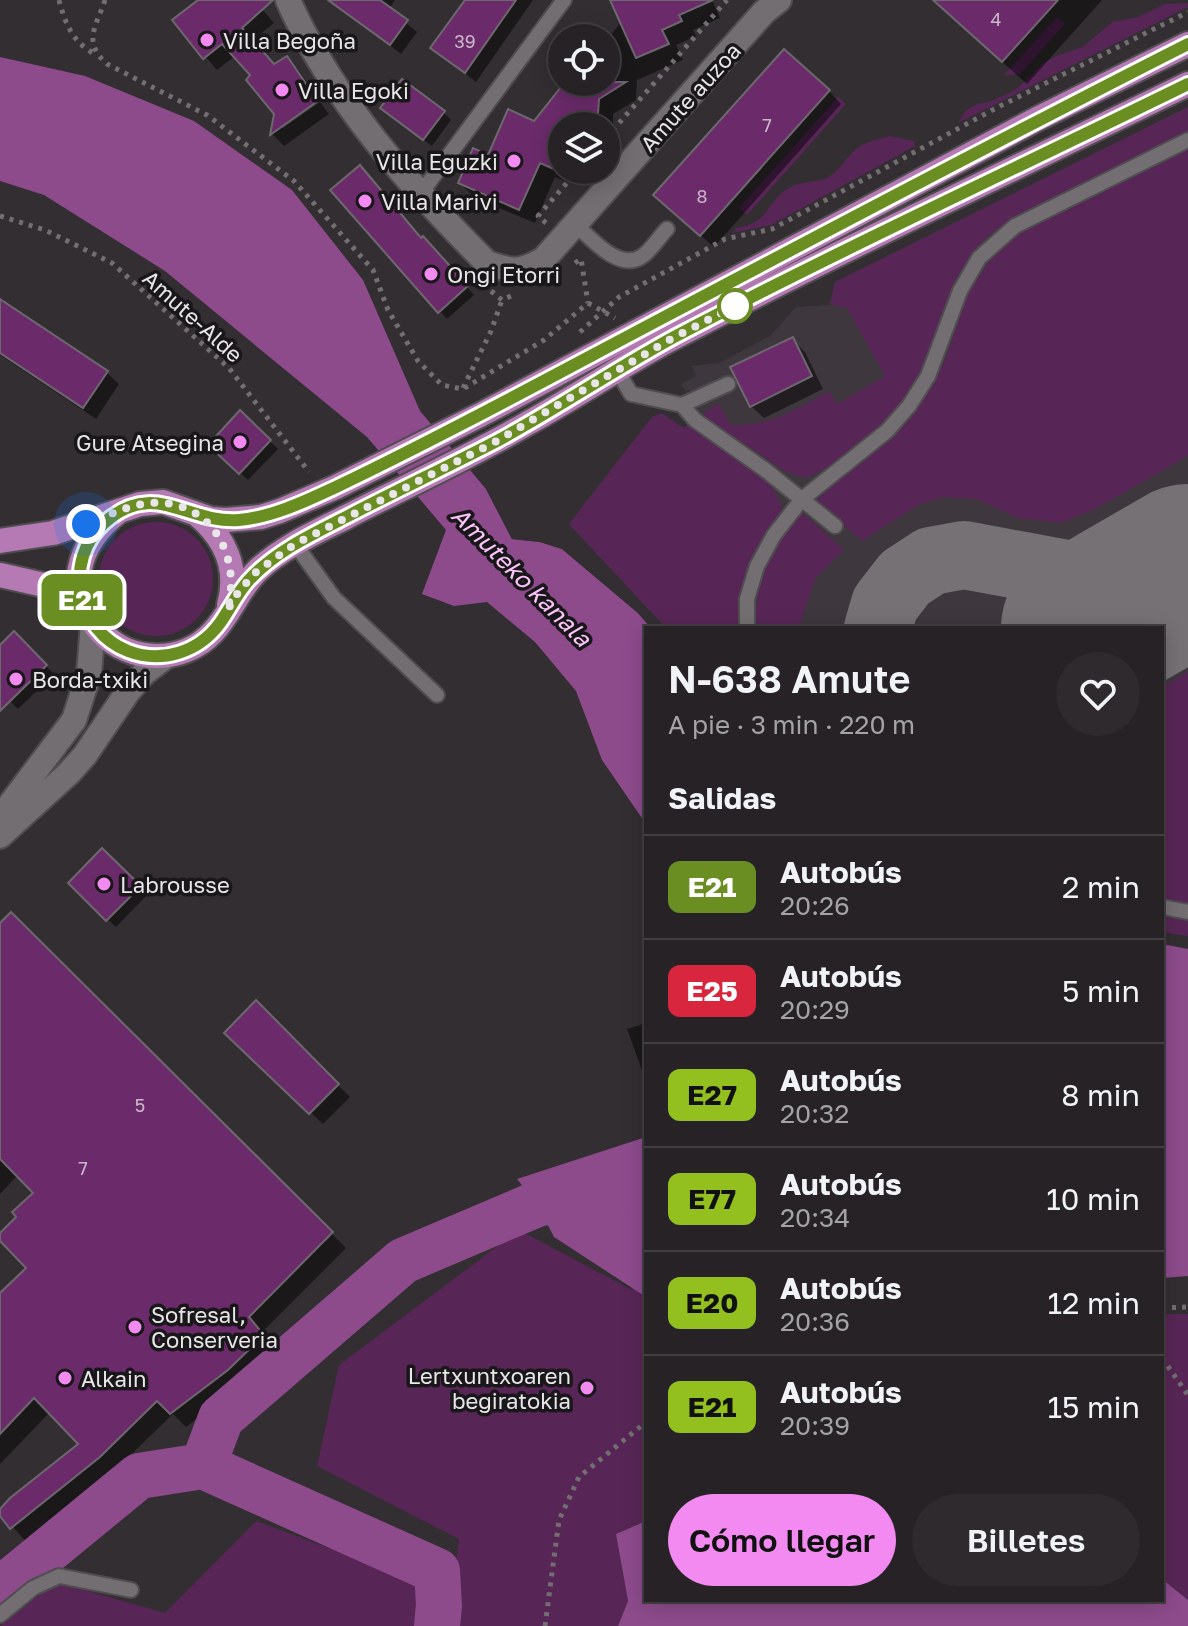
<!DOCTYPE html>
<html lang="es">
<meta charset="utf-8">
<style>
body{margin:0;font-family:"Golos Text",sans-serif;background:#2e2a2e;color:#f1f3f6;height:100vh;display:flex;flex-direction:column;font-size:30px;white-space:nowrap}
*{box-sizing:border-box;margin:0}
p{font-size:26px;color:#a4a4a7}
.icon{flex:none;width:44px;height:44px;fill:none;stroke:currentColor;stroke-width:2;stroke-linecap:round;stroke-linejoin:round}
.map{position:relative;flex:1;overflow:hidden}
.sheet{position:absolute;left:644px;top:626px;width:520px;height:976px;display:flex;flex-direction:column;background:#262226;border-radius:0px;box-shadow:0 4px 20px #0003,0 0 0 2px #423f43}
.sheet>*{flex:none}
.badge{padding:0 16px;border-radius:12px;font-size:28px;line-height:52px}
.controls{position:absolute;left:548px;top:24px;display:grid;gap:16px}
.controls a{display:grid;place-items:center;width:72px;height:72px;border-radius:50%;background:#262226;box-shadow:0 4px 20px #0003,0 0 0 2px #423f43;font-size:40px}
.you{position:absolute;width:40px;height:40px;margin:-20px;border:6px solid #fff;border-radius:50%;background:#1a73e8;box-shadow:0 0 0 12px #1a73e833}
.map>.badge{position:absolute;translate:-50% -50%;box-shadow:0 0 0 4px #fff}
h2{padding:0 24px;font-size:30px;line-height:72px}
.round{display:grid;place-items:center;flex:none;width:84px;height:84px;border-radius:42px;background:#2e2a2e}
.overview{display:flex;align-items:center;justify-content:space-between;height:136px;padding:0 24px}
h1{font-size:38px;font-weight:600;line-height:60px}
.cta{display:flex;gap:16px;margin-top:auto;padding:16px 24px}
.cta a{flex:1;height:92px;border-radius:48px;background:#f38af1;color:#111;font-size:32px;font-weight:600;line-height:92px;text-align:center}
.cta a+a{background:#2e2a2e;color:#f1f3f6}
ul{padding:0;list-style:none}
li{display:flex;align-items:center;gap:24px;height:104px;padding:0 24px;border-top:2px solid #423f43}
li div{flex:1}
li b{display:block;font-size:30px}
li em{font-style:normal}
li .badge{min-width:88px;font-weight:700;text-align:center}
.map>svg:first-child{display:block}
.built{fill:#3f373e}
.green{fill:#572656}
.water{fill:#8d4b8c}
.pier{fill:#332e32}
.shadow{fill:#0007}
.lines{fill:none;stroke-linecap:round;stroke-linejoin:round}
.river{stroke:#8d4b8c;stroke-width:46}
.taxiway{stroke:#757174;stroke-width:68}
.runway{stroke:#757174;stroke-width:170}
.building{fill:#6b2b6b;stroke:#6d686d;stroke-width:2}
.lane-casing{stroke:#504d50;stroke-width:18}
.street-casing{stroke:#504d50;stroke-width:28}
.secondary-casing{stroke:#504d50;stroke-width:28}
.primary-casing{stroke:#504d50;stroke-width:28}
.path{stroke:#726e71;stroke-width:5;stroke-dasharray:4 6;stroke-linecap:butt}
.lane{stroke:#736e72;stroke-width:14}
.street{stroke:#736e72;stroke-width:24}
.secondary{stroke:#736e72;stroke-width:24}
.primary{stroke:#b57ab4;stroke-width:24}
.line-casing{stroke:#fff;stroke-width:18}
.line{stroke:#6b8e23;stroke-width:12}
.walk{stroke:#e9e6e9;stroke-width:8;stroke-dasharray:0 14.4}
.poi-dot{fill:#f38af1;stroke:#191719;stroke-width:3}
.stop-dot{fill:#fff;stroke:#6b8e23;stroke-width:4}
.labels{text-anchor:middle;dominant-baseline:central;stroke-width:7;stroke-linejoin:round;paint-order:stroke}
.number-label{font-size:18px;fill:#cab7ca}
.poi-label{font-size:22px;fill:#e9e6e9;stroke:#191719;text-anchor:start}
.street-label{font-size:22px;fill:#e9e6e9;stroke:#191719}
.water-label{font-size:24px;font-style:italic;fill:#fcc5fa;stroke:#191719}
</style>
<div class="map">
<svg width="1188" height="1626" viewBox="0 0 1188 1626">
<rect width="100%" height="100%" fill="#332e32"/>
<polygon class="built" points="1188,107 1188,936 1162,932 1162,628 666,628 569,524 652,417 661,413 684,428 701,415 689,390 686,392 681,384 696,376 692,366 719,363 770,336 796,307 830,305 835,282"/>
<g class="green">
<polygon points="1188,3 1188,7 958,123 965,111 977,104 989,102 1014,91 1045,62 1058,55 1083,47 1112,22 1138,17 1165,4"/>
<polygon points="1057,17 1065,24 1020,74 1004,75"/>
<polygon points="838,97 846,104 747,215 739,208"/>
<path d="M 1188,107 L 1188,134 C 1142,156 1097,179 1051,201 C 1029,212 1000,223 983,241 C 948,277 943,330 921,373 C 902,412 846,462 806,478 L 786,472 L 702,415 L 718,403 L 731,425 C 768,427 798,409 829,391 L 837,404 L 885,376 L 846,307 L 830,305 L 835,282 Z"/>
<path d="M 891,136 L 914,141 L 915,146 L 771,225 L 732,233 L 737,228 C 770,223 765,202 789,188 C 800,181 813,183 825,179 C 839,173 845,158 856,149 C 866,141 878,139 891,136 Z"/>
<polygon points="1188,150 1188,456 1097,508 1061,523 1018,518 976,499 944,497 920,504 862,541 815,501 910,416 929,390 945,360 971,286 995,253 1021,232"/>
<path d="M 661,413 L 684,428 L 689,424 C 723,447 770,468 782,509 C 759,545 735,583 738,628 L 666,628 L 569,524 L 652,417 Z"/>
<polygon points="800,511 844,550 815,579 799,628 754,628 758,594 771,554"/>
<circle cx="156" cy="579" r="57"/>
<polygon points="1188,672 1188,905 1162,900 1162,687"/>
<polygon points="1162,915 1188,918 1188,936 1162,932"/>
<polygon points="519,1230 632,1290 646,1273 646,1521 616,1534 628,1601 618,1626 448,1626 459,1539 317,1466 339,1365"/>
<polygon points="1162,1314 1188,1314 1188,1600 1162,1579"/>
<polygon points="256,1521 428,1585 423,1626 0,1626 56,1582 165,1613"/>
</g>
<g class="water">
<polygon points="0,57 85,76 194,121 292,190 363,280 420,411 486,489 512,539 540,542 562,549 638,613 651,628 646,628 646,824 602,760 576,691 535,642 487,602 454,606 422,594 446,530 367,437 165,271 44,195 0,181"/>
<polygon points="1162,944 1188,949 1188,1276 1162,1278"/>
<polygon points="646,1137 646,1297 554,1237 537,1204 517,1179"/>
<polygon points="646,1521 646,1600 1162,1600 1162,1579 1188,1600 1188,1626 618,1626 628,1601 616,1534"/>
</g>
<polygon class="pier" points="489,487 515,535 540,538 565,545 641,610 655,628 651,628 638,613 562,549 540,542 512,539 486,489"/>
<g class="shadow">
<polygon points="201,0 254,0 274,23 252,41 275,66 287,58 299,71 318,98 283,123 283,128 320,102 329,114 284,146 273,135 276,113 253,76 235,56 217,70 174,20"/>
<polygon points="348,0 395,0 389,9 417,32 401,54 342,8"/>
<polygon points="467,0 533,0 476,82 432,47"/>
<polygon points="616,0 712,0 720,18 693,30 696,36 676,45 683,60 637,80 636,100 613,114 613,129 606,130 606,126 562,126 562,170 578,170 572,184 555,177 535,223 475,198 460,183 534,123 566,82 606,82 606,41 622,21"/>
<polygon points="933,0 1102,0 1027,84"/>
<polygon points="562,56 562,77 554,66"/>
<polygon points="829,91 841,104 714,247 668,207"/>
<polygon points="382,108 443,112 451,120 432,146"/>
<polygon points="431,246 474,295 447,319 440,311"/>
<polygon points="0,301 106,372 119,384 96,419 0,355"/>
<polygon points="792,339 805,352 823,389 764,418 751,406"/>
<polygon points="240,413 278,449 248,480 211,445"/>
<polygon points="14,634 54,674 18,709 0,691 0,648"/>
<polygon points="102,850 147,895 116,927 70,883"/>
<polygon points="11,915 346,1248 262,1332 277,1351 242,1384 186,1427 173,1414 114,1471 26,1542 0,1512 80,1444 50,1412 0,1464 0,1296 29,1268 0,1236 19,1217 36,1193 18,1175 0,1194 0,926"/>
<polygon points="256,1003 350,1097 323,1124 239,1045"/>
<polygon points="646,1023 646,1081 627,1029"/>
</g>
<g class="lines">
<g class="river">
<polyline points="203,1466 437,1571 439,1605 437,1626"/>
<polyline points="0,1590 139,1476 203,1466 221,1418 403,1261 537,1204 646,1182"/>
</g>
<polyline class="taxiway" points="878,628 885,604 905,578 931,561 964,555 1104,581 1143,578 1188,566"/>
<polyline class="runway" points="1086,628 1188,569"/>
</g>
<g class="building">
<polygon points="198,0 273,0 242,28 274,64 287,56 318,101 270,135 274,114 246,80 250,75 222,44 203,59 172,20"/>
<polygon points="328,0 380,0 408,20 390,45"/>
<polygon points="465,0 516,0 465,73 430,48"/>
<polygon points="610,0 713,0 679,15 682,21 662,30 669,44 636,58"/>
<polygon points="933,0 1058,0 1002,62"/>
<polygon points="784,49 830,90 700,236 653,195"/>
<polygon points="402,79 445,111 423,140 380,108"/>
<polygon points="565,82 626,82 599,99 598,114 562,123 562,157 556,170 540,163 519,210 458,183 473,148 488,155 508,109 534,121"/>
<polygon points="360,165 421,238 423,236 468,286 438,313 330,190"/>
<polygon points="0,299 108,371 83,408 0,353"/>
<polygon points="793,337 812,376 750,407 730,367"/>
<polygon points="240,410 271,440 239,474 208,445"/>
<polygon points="14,631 47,665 0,711 0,645"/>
<polygon points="102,848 141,886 106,921 68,883"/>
<polygon points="11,912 333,1232 249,1317 264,1335 228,1370 170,1414 157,1401 100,1457 10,1529 0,1516 0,1509 10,1498 78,1444 34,1398 0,1434 0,1293 26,1268 0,1241 0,1233 16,1217 12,1212 33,1193 0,1159 0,923"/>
<polygon points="256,1000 339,1084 309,1114 224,1033"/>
</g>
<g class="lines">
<defs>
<g id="lane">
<polyline points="421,193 564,0"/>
<path d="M 576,225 C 591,238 618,271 641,257 C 650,252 659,237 667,229"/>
<polyline points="617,370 631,394 682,405 728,384"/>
<polyline points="682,405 695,420 764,469 835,526"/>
<polyline points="295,544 334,598 437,695"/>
<polyline points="747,628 747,599 757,566 774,535 802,499 887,431 909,406 928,376 960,291 979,258 1015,226 1188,140"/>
<polyline points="1162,907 1188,912"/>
<polyline points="0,1615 33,1588 59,1576 131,1590"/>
</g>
<path id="street" d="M 288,0 C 332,100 410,186 487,263 C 513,272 520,273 544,259 L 764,12 L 779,0"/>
<g id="secondary">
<polyline points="0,818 74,720 89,674 93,623"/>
<polyline points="0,836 69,773 85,755 127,693 144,673 165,657"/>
</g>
<g id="primary">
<path d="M 118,512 C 78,543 62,592 101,632 C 131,664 183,664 213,632 C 231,613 239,588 258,570 C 284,546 317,532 348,516 C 408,485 470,457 528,423 C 577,396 624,364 673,338 C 843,249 1016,168 1188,84"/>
<path d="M 198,515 C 225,538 239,569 229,605"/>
<polyline points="0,541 53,533 140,504 163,502 211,519 226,520 261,517 280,511 336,487 480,415 1037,119 1188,44"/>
<polyline points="0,575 44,585 84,607"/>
</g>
</defs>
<use href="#lane" class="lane-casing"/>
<use href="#street" class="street-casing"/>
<use href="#secondary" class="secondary-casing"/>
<use href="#primary" class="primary-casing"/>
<g class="path">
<path d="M 59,0 C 65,23 72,41 93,53"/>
<path d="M 105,0 C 96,27 82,42 107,64 L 207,115 L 294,181 L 373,270 L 388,310 L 418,361 L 442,385 L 463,389 L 544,340 L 588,303"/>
<polyline points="606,138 727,0"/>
<polyline points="0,216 45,230 112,263 229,368 309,472"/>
<polyline points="546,223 538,216 578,170"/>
<polyline points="575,263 581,259 588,303"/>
<polyline points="491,291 502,300 513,295"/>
<polyline points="588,303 615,318"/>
<polyline points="580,332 619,297 725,239 772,229 1000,106 1188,12"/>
<polyline points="463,388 491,331 502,300"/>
<polyline points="1162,1308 1188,1307"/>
<polyline points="1162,1358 1188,1395"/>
<polyline points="545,1626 559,1520 579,1477 646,1422"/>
</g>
<use href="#lane" class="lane"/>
<use href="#street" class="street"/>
<use href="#secondary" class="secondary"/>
<use href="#primary" class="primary"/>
</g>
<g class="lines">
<defs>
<path id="line" d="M 1188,44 C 1014,132 842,223 670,314 C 560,372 449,433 336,487 C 306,501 273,517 239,520 C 187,524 154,478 104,523 C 63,560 76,631 128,651 C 162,664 199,652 220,623 C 230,609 237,593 249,580 C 276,551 311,535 346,517 C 396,491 447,467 497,441 C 558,408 615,369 676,336 C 844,248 1017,168 1188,84"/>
</defs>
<use href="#line" class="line-casing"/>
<use href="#line" class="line"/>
<path class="walk" d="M 86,524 C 110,515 137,500 164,503 C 218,508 241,564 227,611 L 239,591 L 256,572 L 295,544 L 493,443 L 669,340 L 735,306"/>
</g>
<g class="poi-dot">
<circle cx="207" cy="40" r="8"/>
<circle cx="282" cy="90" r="8"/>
<circle cx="514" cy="161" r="8"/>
<circle cx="365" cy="201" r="8"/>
<circle cx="431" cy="274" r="8"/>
<circle cx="240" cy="442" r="8"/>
<circle cx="16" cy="679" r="8"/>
<circle cx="104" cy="884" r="8"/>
<circle cx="135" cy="1327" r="8"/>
<circle cx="65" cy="1378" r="8"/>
<circle cx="587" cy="1388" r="8"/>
</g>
<circle class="stop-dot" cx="735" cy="306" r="16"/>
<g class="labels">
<g class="number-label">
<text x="996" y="19">4</text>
<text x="465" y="41">39</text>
<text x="767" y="125">7</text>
<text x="702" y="196">8</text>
<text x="140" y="1105">5</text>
<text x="83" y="1168">7</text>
</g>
<g class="poi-label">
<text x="223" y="40">Villa Begoña</text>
<text x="298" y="90">Villa Egoki</text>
<text x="498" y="161" text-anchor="end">Villa Eguzki</text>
<text x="381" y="201">Villa Marivi</text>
<text x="447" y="274">Ongi Etorri</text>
<text x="224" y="442" text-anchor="end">Gure Atsegina</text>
<text x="32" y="679">Borda-txiki</text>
<text x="120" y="884">Labrousse</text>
<text x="151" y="1314">Sofresal,<tspan x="151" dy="25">Conserveria</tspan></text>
<text x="571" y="1375" text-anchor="end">Lertxuntxoaren<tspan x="571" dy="25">begiratokia</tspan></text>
<text x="81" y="1378">Alkain</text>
</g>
<g class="street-label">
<text transform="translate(690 97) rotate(-48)">Amute auzoa</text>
<text transform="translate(193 316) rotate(42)">Amute-Alde</text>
</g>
<g class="water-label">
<text transform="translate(522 576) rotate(45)">Amuteko kanala</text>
</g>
</g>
</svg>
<div class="controls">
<a><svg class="icon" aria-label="locate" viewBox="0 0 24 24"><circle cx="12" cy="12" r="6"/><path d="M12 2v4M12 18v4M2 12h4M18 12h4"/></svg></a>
<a><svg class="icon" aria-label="layers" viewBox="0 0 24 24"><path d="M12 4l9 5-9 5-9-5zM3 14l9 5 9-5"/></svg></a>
</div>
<div class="you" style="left:86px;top:524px"></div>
<b class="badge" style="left:82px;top:600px;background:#6b8e23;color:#fff">E21</b>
<section class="sheet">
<div class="overview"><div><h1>N-638 Amute</h1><p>A pie · 3 min · 220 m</p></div><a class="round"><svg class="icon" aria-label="heart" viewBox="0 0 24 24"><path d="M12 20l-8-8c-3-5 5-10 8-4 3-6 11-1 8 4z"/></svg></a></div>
<h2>Salidas</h2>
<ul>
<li><span class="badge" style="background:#6b8e23;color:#fff">E21</span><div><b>Autobús</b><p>20:26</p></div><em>2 min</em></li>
<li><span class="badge" style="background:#d7263d;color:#fff">E25</span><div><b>Autobús</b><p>20:29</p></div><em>5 min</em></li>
<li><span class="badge" style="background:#93c01f;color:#111">E27</span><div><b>Autobús</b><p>20:32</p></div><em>8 min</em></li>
<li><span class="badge" style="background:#93c01f;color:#111">E77</span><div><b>Autobús</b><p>20:34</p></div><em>10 min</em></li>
<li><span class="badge" style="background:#93c01f;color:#111">E20</span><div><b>Autobús</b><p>20:36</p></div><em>12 min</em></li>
<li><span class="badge" style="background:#93c01f;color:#111">E21</span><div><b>Autobús</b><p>20:39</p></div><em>15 min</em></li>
</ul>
<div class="cta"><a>Cómo llegar</a><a>Billetes</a></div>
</section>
</div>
